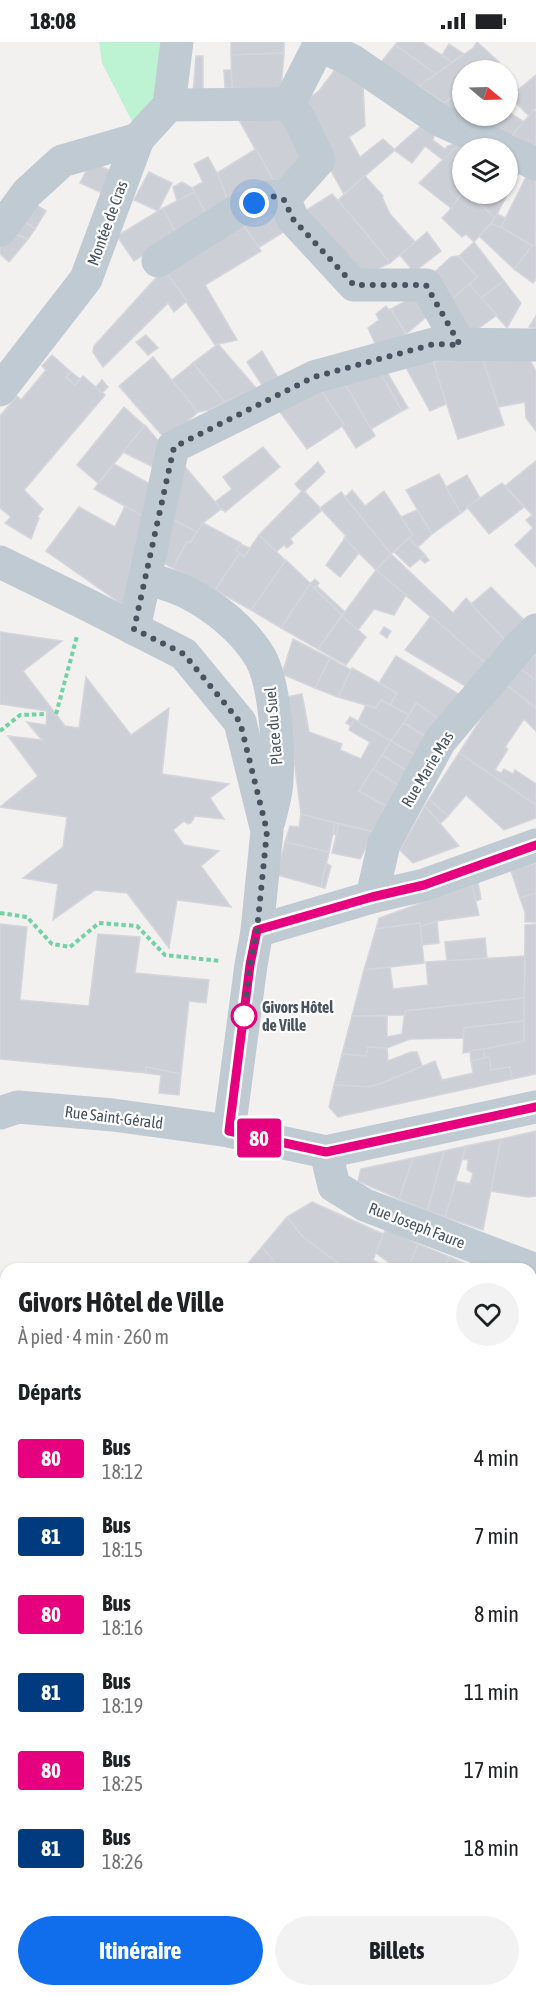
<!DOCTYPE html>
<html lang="fr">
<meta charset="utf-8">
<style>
body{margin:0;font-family:"Asap Condensed",sans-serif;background:#f2f2f2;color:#202124;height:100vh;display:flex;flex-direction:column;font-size:22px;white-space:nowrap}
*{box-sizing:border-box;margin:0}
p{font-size:20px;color:#757577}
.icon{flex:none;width:33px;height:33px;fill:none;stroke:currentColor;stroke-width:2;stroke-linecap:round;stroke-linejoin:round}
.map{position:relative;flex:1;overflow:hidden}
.drawer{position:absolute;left:0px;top:1221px;width:537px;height:734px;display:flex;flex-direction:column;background:#fff;border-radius:18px 18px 0 0;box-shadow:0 2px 4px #0004}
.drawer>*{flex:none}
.badge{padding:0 12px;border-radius:4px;font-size:21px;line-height:39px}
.needle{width:39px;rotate:109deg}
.fabs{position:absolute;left:452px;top:18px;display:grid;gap:12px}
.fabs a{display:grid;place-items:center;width:66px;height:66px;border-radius:50%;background:#fff;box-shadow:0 2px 4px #0004;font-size:30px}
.you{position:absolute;width:30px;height:30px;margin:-15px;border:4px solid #fff;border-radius:50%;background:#1a73e8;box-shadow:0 0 0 9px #1a73e833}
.map>.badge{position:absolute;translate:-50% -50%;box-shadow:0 0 0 3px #fff}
h2{padding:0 18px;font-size:22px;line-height:54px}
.round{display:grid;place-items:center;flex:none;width:63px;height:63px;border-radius:32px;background:#f2f2f2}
.head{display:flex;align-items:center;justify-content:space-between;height:102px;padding:0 18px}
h1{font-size:28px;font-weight:700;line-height:45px}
.action{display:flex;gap:12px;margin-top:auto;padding:12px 18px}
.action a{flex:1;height:69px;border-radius:36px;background:#106eed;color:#fff;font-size:24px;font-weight:700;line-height:69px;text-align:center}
.action a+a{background:#f2f2f2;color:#202124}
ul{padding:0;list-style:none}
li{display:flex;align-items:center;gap:18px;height:78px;padding:0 18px}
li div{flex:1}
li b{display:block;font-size:22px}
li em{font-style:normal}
li .badge{min-width:66px;font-weight:700;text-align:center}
.status{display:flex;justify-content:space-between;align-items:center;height:42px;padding:0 30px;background:#fff;direction:ltr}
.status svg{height:16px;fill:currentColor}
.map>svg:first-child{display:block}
.green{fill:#bdf2d2}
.building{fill:#cccfd5;stroke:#d4d6dc;stroke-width:1.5}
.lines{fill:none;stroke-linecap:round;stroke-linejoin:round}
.path{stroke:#73d2a4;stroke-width:4;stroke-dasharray:4.5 3;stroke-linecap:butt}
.street{stroke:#c0cad3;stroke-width:33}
.line-casing{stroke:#fff;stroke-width:14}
.line{stroke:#e6007e;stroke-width:9}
.walk{stroke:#47535f;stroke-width:6;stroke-dasharray:0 10.8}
.stop-dot{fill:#fff;stroke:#e6007e;stroke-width:3}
.labels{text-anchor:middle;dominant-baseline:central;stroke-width:4.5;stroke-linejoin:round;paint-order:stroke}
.street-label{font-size:16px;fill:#47535f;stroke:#fff}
.stop-label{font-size:16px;font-weight:bold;fill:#47535f;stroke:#fff;text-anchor:start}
</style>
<div class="status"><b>18:08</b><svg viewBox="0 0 49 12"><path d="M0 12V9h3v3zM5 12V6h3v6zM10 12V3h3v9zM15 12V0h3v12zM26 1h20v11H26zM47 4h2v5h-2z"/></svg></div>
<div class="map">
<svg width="536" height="1954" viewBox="0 0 536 1954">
<rect width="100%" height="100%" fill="#f3f0f0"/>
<polygon class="green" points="99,0 183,0 136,87 102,21"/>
<g class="building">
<polygon points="231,0 284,0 284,11 231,13"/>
<polygon points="398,0 422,0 452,20 436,32 395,3"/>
<polygon points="477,0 499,20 493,27 490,28 462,28 462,49 444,61 419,44 473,6"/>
<polygon points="449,2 464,12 452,20 442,13"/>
<polygon points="395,3 436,32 419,44 378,24"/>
<polygon points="284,11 281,48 232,46 231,13"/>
<polygon points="196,14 203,14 203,51 193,52"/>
<polygon points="337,25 363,43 365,84 349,95 360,115 383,97 395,108 344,152 322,113 301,62 319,49"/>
<polygon points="224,28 231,28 232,46 225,46"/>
<polygon points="536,33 536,66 529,74 511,56 520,49 518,48"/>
<polygon points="507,39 520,49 507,59"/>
<polygon points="462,49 462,74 473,74 471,78 442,66 444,61"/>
<polygon points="534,68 536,70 536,106 533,106 512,93"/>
<polygon points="507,69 524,80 506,100 471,78 473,74 507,74"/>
<polygon points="286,75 305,121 276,145 238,76"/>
<polygon points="422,83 435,91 433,98 445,107 448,104 460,101 443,118 425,104 412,121 394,108"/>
<polygon points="460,101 474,106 462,106 462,151 451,166 419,141"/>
<polygon points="256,107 275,142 230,163 217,131"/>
<polygon points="208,115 217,131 230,163 208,175 192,146 203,140 194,122"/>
<polygon points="91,120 111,129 102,151 80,141"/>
<polygon points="507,120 521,126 495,176 479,160 484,152 507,152"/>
<polygon points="529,129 536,131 535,205 501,185"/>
<polygon points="149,130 172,141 158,169 134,158"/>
<polygon points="365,134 383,154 382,155 390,172 415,200 390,221 356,179 337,159"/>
<polygon points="182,140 192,146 194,150 177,159 173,145"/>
<polygon points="194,150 208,175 176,192 163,166"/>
<polygon points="462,151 469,152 495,176 474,200 466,192 462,195 442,176 449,169"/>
<polygon points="332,152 356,179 390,221 369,231 349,231 297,174"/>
<polygon points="469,152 484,152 479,160"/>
<polygon points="30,159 46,169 35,187 20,176"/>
<polygon points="270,162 290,186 258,206 239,176"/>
<polygon points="163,166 176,192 134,219 117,194"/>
<polygon points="497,172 506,176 501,185 491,182"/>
<polygon points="20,176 35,187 28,197 10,190"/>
<polygon points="239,176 261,209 205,243 237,298 215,303 164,227"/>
<polygon points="491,182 501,185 532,204 514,227 479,194"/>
<polygon points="9,190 28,197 9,220 0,212 0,204"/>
<polygon points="427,190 441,209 414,230 400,213"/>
<polygon points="474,200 504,239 481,256 469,242 477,235 459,214"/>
<polygon points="532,204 536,204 536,237 533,241 514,227"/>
<polygon points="459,214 477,235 447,262 429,235 451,215"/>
<polygon points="164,227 187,259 174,270 168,261 103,325 93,310 94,304"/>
<polygon points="504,239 521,261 507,286 481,256"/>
<polygon points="469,242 497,273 468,294 447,262"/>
<polygon points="422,250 432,270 406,292 391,267"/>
<polygon points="386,264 389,268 391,267 406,292 378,308 368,286 379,278 376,272"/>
<polygon points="536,274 536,286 529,285"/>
<polygon points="146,293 158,306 148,313 136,300"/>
<polygon points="218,302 256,346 225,360 193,321"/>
<polygon points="262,309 278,336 262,343 247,320"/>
<polygon points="52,313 71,330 66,335 75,343 83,334 105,353 24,448 43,467 37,475 39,476 31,497 5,481 11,475 0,466 0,374 17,354 21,358 46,328 42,324"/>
<polygon points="153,315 198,370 166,398 119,344"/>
<polygon points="529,317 536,329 536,389 526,376 525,360 499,365 483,318"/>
<polygon points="483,318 504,383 458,397 433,319"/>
<polygon points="433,319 446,362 430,369 403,320"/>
<polygon points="193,321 225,360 209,368 198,370 172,338"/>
<polygon points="385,327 408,366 402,369 379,329"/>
<polygon points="379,329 402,369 371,387 344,340"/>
<polygon points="71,330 80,337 75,343 66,335"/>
<polygon points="102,338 108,345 102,351 96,345"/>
<polygon points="344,340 375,394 356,406 342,384 344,383 320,347"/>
<polygon points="320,347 344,383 307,407 275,363"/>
<polygon points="124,365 145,384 98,441 77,423"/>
<polygon points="145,383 160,401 159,428 123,410"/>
<polygon points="263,405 280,425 225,470 223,467 222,468 215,460 232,447 223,435"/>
<polygon points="180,419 221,467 203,481 197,490 168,475"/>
<polygon points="536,419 536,477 505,444"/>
<polygon points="318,420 325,430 303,451 295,442"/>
<polygon points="114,422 155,445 148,477 94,447"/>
<polygon points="439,432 461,471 432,492 406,448"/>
<polygon points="467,433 480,456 461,471 446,445"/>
<polygon points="502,441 524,465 489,492 467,465"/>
<polygon points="352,448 365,464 384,449 413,493 391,512 345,455"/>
<polygon points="302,449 305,450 322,468 290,497 293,501 287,506 284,503 276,510 259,493"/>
<polygon points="341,450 391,512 376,528 344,496 346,494 320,466"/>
<polygon points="125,464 148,477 126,565 46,509 79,465 115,485"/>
<polygon points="417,468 432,492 418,505 409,496 413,493 401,475"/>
<polygon points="532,473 536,477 536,525 515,503 533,486 526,478"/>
<polygon points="168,475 197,490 190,501 187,500 173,526 159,519"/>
<polygon points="203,481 241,501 236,508 240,511 215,548 173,526 187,500 190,501"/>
<polygon points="259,493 286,519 251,568 215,548 240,511 244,515"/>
<polygon points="345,496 359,511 340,535 326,523"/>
<polygon points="409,496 425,513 410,525 394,510"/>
<polygon points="240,502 250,506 244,515 236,508"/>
<polygon points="391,512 453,571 466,556 506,599 486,622 376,528"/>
<polygon points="425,513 429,518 425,521 420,517"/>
<polygon points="286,518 311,542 281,586 251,568"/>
<polygon points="376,528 406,553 394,573 374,567 358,588 342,574"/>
<polygon points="315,537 319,541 315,547 310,542"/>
<polygon points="310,542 342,573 318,607 281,586"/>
<polygon points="317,544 345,570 342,573 315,547"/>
<polygon points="491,545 526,580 506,599 471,562"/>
<polygon points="342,574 366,595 346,623 318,607"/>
<polygon points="431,574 486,622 467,645 405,608"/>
<polygon points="384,585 391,589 387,596 380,591"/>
<polygon points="0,590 62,599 23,629 65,684 79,686 86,635 131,693 169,666 162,732 229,742 210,756 224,777 195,774 191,781 188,782 184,779 173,788 184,803 219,809 201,824 231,865 177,858 169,906 127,851 95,848 53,878 58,842 23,836 63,805 67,775 0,765 38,734 8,694 42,698 27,680 46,683 47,669 0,662"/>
<polygon points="293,597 330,616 315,646 282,632"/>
<polygon points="536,612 536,639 520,626"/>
<polygon points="396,614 460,653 440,678 416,661 409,673 390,663 397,651 379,641"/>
<polygon points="330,616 351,628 338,655 315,646"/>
<polygon points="352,626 397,651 390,663 381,658 376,666 338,655"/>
<polygon points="520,626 536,639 536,666 504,641"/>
<polygon points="504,641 536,666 536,689 524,677 505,705 508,707 495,728 501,731 504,727 513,732 515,728 536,742 536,763 459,711"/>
<polygon points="302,652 309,690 342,702 340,708 361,717 370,700 349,688 354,677 391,699 359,749 386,764 374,790 301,772 286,655"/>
<polygon points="381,658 409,673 391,699 358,680 366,663 376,666"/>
<polygon points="416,661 440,678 428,696 404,681"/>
<polygon points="350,675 354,677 351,684 346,681"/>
<polygon points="404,681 428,696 417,714 391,699"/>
<polygon points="391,699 417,714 407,729 382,713"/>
<polygon points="459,711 536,763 536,776 504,788 466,753 448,774 429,757"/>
<polygon points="382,713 407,729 398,743 373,727"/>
<polygon points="373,727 398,743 386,764 359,749"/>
<polygon points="429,757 448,774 440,782 425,764"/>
<polygon points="425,764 459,804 413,821 400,808"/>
<polygon points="301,772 335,781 329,810 285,800 290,784 299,785"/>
<polygon points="335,781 339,782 336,793 333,792"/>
<polygon points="339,782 374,790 360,817 332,811"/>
<polygon points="285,800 329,810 321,845 277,833"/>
<polygon points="326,821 331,824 325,846 321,845"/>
<polygon points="536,821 536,851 520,856 511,829"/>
<polygon points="478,841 481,857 476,859 472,843"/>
<polygon points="472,843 479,873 437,879 420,885 420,881 376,887 379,876"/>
<polygon points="536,851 536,880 525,880 525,870 520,856"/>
<polygon points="437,879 439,901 422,903 420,885"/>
<polygon points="420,881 424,921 364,928 376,887"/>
<polygon points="0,882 27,885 20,958 89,964 98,892 140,895 135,931 209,938 206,961 189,959 181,1032 146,1025 146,1031 0,1017"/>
<polygon points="536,882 536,1032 512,1037 510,1025 491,1028 489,1015 485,1016 483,1007 524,999 525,883"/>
<polygon points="485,896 487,916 447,919 445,900"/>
<polygon points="525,914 524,956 405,969 404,973 352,974 364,928 390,925 393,947 428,943 426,920"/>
<polygon points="524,956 524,979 464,986 463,996 410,997 387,1006 368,1005 366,1014 342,1012 352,974 387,974 387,995 402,992 405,969"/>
<polygon points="524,979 524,999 463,1011 464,986"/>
<polygon points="368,1005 387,1006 388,1019 411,1010 417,1010 422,1024 380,1042 368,1045 334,1043 342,1012 366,1014"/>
<polygon points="483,1007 485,1016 471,1019 470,1009"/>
<polygon points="489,1015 491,1028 510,1025 512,1037 338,1075 329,1065 334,1043 368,1045 380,1042 435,1019 442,1038 473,1031 471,1019"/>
<polygon points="146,1025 181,1032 179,1053 159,1051 161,1033 146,1031"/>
<polygon points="536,1089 536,1154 528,1155 490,1149 501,1097"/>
<polygon points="501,1097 483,1188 445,1175 456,1139 470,1142 473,1131 467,1128 468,1118 462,1117 466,1104"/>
<polygon points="466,1104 445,1175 427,1169 444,1109"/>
<polygon points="444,1109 427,1169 399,1157 413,1116"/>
<polygon points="413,1116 399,1157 358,1139 361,1127"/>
<polygon points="312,1160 383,1192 373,1218 378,1221 376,1227 346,1227 302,1194 287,1175"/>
<polygon points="287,1175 302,1194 346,1227 280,1227 262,1205"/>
<polygon points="386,1186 418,1202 408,1227 398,1227 376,1211"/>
<polygon points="418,1202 450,1215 442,1227 408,1227"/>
<polygon points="262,1205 280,1227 243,1227"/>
<polygon points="450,1215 471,1224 469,1227 442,1227"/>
<polygon points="531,1348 536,1352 536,1390 531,1385"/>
<polygon points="536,1446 536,1468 531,1472 531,1450"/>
<polygon points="536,1468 536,1487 531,1481 531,1472"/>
<polygon points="533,1484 536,1487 536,1514 531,1510 531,1487"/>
<polygon points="536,1558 536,1586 531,1581 531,1564"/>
<polygon points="531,1581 536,1586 536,1634 531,1640"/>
<polygon points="0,1642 6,1647 0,1655"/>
<polygon points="6,1648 6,1702 0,1708 0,1655"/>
<polygon points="536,1684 536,1774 531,1780 531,1690"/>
<polygon points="6,1702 6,1737 0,1732 0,1708"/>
<polygon points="0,1732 6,1737 6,1776 0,1771"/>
<polygon points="0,1791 6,1796 0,1803"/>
<polygon points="531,1801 536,1805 536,1920 531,1917"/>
<polygon points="1,1802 6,1807 6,1893 0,1900"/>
<polygon points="6,1893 6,1905 0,1900"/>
<polygon points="55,1948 91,1948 87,1954 61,1954"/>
<polygon points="91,1948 128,1948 124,1954 87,1954"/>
<polygon points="158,1948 238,1948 244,1954 164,1954"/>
<polygon points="253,1948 283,1948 278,1954 249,1954"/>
<polygon points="332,1948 385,1948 386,1949 382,1954 328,1954"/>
<polygon points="448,1948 449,1948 456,1954 444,1954"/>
</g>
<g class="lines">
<g class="path">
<polyline points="56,672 77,594"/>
<polyline points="0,689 20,673 47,672"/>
<polyline points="0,871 27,875 52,902 70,905 99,881 137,884 165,913 220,919"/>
</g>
<g class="street">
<polyline points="289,62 300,78 319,118 284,157 293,177 354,243 426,243 460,303"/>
<polyline points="289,62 319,3 353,19 439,78 502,106"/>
<polyline points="169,63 289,62"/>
<polyline points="507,109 536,122"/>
<polyline points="0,188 27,151 62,119 138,97"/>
<polyline points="158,219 237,169 272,154 284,157"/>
<polyline points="0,348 86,237 138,97 169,63 177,0"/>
<polyline points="0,520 86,562 184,612 240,680 267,789 257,889 251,923 229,1089"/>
<path d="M 145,536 C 159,540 175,544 188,551 C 215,565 244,588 260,615 C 275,641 279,707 277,738 C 277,751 272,766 269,779"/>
<polyline points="134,587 173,405 314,335 434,302 536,303"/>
<polyline points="372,855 384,802 440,699 520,604 536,588"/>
<polyline points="257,889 372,855 424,843 536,803"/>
<polyline points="0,1071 18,1065 113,1073 229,1089 326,1110 536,1065"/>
<polyline points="326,1110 334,1144 365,1163 536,1228"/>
<polyline points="531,1317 536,1308"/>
<polyline points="0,1603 6,1608"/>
<polyline points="531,1657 536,1651"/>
<polyline points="18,1948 24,1954"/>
<polyline points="293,1954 298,1948"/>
</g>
</g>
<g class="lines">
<defs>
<polyline id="line" points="536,803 424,843 372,855 257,888 250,923 229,1089 326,1110 536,1065"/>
</defs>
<use href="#line" class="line-casing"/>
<use href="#line" class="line"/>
<polyline class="walk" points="244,974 250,923 257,888 267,789 240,680 184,612 134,587 174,405 314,335 434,302 460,303 426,243 354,243 293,177 284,158 272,154 254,161"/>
</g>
<circle class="stop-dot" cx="244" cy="974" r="12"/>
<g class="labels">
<g class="street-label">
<text transform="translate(107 181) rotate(-70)">Montée de Cras</text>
<text transform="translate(273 684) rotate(-95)">Place du Suel</text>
<text transform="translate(427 727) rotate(-59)">Rue Marie Mas</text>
<text transform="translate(114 1075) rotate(7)">Rue Saint-Gérald</text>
<text transform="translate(417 1183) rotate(21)">Rue Joseph Faure</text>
</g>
<g class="stop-label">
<text x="262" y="965">Givors Hôtel<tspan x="262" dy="18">de Ville</tspan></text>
</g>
</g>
</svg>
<div class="fabs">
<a><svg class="needle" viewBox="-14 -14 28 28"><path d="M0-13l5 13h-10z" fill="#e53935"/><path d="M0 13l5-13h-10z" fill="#757577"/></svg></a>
<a><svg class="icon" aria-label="layers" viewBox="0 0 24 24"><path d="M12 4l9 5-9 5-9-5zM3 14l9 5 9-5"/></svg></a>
</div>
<div class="you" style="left:254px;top:161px"></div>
<b class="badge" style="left:259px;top:1096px;background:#e6007e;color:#fff">80</b>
<section class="drawer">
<div class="head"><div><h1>Givors Hôtel de Ville</h1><p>À pied · 4 min · 260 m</p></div><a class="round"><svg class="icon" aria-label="heart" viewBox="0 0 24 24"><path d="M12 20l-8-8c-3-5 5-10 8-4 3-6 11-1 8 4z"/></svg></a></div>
<h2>Départs</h2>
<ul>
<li><span class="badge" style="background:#e6007e;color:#fff">80</span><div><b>Bus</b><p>18:12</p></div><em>4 min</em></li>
<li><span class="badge" style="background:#003b80;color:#fff">81</span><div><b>Bus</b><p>18:15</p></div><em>7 min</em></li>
<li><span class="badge" style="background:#e6007e;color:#fff">80</span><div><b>Bus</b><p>18:16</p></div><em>8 min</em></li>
<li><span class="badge" style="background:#003b80;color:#fff">81</span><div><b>Bus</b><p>18:19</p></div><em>11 min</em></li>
<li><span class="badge" style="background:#e6007e;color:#fff">80</span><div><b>Bus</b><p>18:25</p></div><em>17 min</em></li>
<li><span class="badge" style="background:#003b80;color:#fff">81</span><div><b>Bus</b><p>18:26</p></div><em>18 min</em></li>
</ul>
<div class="action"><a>Itinéraire</a><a>Billets</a></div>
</section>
</div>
